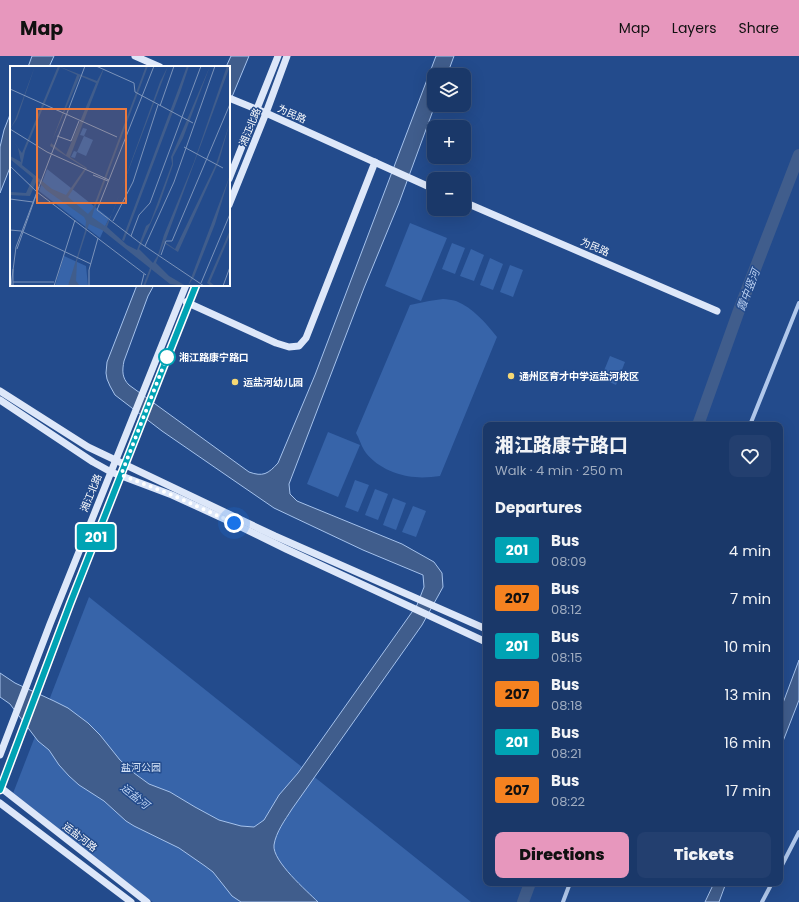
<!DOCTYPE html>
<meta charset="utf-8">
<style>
body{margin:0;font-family:Poppins,"Noto Sans SC",sans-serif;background:#233f6f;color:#f1f3f6;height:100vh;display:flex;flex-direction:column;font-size:15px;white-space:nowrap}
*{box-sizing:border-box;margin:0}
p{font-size:13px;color:#9facc0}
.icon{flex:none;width:22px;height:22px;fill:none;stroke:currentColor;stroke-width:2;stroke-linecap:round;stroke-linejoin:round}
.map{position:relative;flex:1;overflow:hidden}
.panel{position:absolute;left:483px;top:366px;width:300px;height:464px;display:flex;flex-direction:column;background:#1a3869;border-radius:8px;box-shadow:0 4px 16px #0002,0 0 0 1px #38527d}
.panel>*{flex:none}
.badge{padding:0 8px;border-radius:3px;font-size:14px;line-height:26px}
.tools{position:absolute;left:427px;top:12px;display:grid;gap:8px}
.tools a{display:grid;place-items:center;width:44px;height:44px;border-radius:8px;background:#1a3869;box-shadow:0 4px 16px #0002,0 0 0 1px #38527d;font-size:20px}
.you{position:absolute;width:20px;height:20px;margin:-10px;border:3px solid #fff;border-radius:50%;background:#1a73e8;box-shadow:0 0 0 6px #1a73e833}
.map>.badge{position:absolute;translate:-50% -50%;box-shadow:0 0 0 2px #fff}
h2{padding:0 12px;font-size:15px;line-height:36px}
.round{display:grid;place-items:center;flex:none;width:42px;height:42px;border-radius:8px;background:#233f6f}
.summary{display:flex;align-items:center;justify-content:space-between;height:68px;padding:0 12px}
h1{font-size:19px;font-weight:800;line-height:30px}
.action{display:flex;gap:8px;margin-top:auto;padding:8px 12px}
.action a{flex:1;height:46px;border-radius:8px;background:#e797bd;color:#111;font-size:16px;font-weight:800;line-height:46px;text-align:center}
.action a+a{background:#233f6f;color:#f1f3f6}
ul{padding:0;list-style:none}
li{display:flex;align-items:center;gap:12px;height:48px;padding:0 12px}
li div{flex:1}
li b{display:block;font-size:15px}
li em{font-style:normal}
li .badge{min-width:44px;font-weight:700;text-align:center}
header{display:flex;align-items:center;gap:24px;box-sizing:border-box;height:56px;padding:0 20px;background:#e797bd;color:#111}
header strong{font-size:19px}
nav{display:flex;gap:22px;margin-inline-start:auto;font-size:14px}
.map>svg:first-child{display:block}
.green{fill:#3764a9}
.water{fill:#405d8c;stroke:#a5c2ec}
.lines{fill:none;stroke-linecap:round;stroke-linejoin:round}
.river{stroke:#405d8c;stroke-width:12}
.street{stroke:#b1c8eb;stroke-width:4}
.secondary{stroke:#dde7f9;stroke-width:7}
.line-casing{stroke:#fff;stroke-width:9}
.line{stroke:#00a3b4;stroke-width:6}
.walk{stroke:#fff;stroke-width:4;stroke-dasharray:0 7.2}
.stop-dot{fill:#fff;stroke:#00a3b4;stroke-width:2}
.poi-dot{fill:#f6d874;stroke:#234b8c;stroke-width:1.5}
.labels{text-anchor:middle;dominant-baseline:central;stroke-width:3;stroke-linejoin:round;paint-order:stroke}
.street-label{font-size:10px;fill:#fff;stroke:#234b8c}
.stop-label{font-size:10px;font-weight:bold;fill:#fff;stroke:#234b8c;text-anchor:start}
.poi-label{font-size:10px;font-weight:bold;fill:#fff;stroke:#234b8c;text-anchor:start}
.park-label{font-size:10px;fill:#d6e4f8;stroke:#234b8c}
.water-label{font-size:11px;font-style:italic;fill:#bdd2f2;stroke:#234b8c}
.inset-river{fill:none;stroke:#405d8c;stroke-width:2}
.inset-road{fill:none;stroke:#7b93ba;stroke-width:1}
.view{fill:#ed7a3d;fill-opacity:0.15;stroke:#ed7a3d;stroke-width:2}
.inset-edge{fill:none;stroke:#fff;stroke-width:2}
</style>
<header>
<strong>Map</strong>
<nav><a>Map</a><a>Layers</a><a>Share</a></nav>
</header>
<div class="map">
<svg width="799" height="846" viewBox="0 0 799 846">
<rect width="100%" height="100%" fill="#234b8c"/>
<g class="green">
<polygon points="410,167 447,182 421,245 385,230"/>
<polygon points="452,187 465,192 455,218 442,213"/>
<polygon points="471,193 484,199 474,225 460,220"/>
<polygon points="490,202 503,208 493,234 480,229"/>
<polygon points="510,209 523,214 513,241 500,236"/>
<path d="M 443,243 C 447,243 452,244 456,245 C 473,252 486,267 497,281 L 440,420 C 432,421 423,422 415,421 C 397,420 374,410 364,394 C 361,389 359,382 356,377 L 410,249 L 429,245 Z"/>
<polygon points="610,300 625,306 616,329 601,322"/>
<polygon points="328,376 360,389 338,441 307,428"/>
<polygon points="355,424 369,429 358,456 345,451"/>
<polygon points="375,433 388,438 378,464 365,459"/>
<polygon points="393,442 406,447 396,474 383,469"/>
<polygon points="413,450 426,455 416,481 402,476"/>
<polygon points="89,541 471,846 153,846 12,740"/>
</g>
<g class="water">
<polygon points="32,0 54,0 49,11 28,11"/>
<polygon points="231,0 249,0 229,48 229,11 226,11"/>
<path d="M 436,0 L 454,0 L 447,19 L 434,19 L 434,49 L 435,49 L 399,147 L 364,232 L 289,428 L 290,438 L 297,445 L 402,488 L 434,506 L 442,517 L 443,531 L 422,569 L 292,753 C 285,764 276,776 274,789 C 272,805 307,835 318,846 L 241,846 L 232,840 L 213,816 L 205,810 L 179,792 L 134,770 L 126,765 L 104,745 L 79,729 L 69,720 L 59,709 L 49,694 L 38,685 L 10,648 L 0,641 L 0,617 L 15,627 L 54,645 L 68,652 L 88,667 L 100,679 L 120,704 L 134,717 L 149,728 L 170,736 L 195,751 L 219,764 L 241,770 L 254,771 L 264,764 L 279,739 L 298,717 L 417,549 L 424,531 L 423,519 L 363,494 L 274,452 L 239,428 L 162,375 L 115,339 L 110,330 L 107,323 L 106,317 L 107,306 L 137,229 L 154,229 L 148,240 L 124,305 C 122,315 122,322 129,329 L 249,416 C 263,421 268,418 278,407 L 315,319 Z"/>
<polygon points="11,56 11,109 0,137 0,91 4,74"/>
<polygon points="799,604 799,644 780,693 780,655"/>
<polygon points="714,827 726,827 719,846 705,846"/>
</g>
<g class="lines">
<g class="river">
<polyline points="698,369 738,257 799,99"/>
<polyline points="523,846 530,827"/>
</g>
<g class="street">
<polyline points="750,369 799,247"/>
<polyline points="780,813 799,776"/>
<polyline points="563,846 570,827"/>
<polyline points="762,846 772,827"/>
</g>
<g class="secondary">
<polyline points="135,0 160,11"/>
<polyline points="229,42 266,57 434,133"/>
<polyline points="229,123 278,0"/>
<polyline points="464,146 717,255"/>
<polyline points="229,149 266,57 287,0"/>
<polyline points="186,246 276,287 289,291 299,290 306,282 375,106"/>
<polyline points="0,335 88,391 275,480 486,573"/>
<polyline points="0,344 93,406 111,416 172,439 233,467 286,493 486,586"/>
<polyline points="0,699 50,568 186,229"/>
<polyline points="0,731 147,846"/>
<polyline points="0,734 70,548 167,302 196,229"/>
<polyline points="0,747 131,846"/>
</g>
</g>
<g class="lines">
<defs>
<polyline id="line" points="0,734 70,548 167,302 196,229"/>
</defs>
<use href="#line" class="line-casing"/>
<use href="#line" class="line"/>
<polyline class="walk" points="167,301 121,419 172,439 234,467"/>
</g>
<circle class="stop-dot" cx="167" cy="301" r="8"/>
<g class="poi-dot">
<circle cx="511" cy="320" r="4"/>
<circle cx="235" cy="326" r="4"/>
</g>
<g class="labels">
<g class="street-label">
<text transform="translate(292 58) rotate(24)">为民路</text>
<text transform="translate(250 71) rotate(-68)">湘江北路</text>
<text transform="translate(595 191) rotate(23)">为民路</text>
<text transform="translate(91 437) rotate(-68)">湘江北路</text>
<text transform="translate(80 781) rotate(38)">运盐河路</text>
</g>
<g class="stop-label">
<text x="179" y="301">湘江路康宁路口</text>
</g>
<g class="poi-label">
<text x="519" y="320">通州区育才中学运盐河校区</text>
<text x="243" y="326">运盐河幼儿园</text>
</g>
<g class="park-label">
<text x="141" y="711">盐河公园</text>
</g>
<g class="water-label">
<text transform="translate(748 234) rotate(-69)">霞中竖河</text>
<text transform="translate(135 740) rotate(39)">运盐河</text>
</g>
</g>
<g transform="translate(10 10)">
<rect width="220" height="220" fill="#234b8c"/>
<path d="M 73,62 L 77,63 L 74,70 L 83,74 L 76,90 L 67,86 L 65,92 L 61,91 L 64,85 L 67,86 L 74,70 L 70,69 ZM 37,103 L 99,152 L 90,172 L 29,125 ZM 54,190 L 76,200 L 78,220 L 45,220 Z" fill="#3764a9"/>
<path d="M 25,0 L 7,53 L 0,63 L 5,54 ZM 48,0 L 87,15 L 95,0 L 60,91 L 77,102 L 58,131 L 78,148 L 85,140 L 82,151 L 95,160 L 103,146 L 150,16 L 158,0 L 97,161 L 117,179 L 127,184 L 136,160 L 140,157 L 162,98 L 161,91 L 200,0 L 173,72 L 163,91 L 163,99 L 149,139 L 129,183 L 143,197 L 148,189 L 154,169 L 184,96 L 217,0 L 220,0 L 155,176 L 165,183 L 206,98 L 220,56 L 209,95 L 168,186 L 154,177 L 146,197 L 159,210 L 176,220 L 160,218 L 92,164 L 79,158 L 67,195 L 66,215 L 70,220 L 58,220 L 75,165 L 76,155 L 74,151 L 36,124 L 27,114 L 20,130 L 0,129 L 0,126 L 16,127 L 23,112 L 0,93 L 0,90 L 11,96 L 8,82 L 0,71 L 12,87 ZM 50,1 L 67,9 L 40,80 L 75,102 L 56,129 L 42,123 L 12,99 L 15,85 ZM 70,10 L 86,17 L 56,89 L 41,77 ZM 177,0 L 179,0 L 170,27 L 114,175 L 112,174 ZM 220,109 L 205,158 L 184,211 L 178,220 ZM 220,164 L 220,169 L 200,216 L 205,220 L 201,220 L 197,217 Z" fill="#405d8c" fill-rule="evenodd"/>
<path class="inset-river" d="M 84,142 L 137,0M 134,220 L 141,202"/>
<path class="inset-road" d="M 86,0 L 124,17M 144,0 L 87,144 L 130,177 L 194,220M 124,17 L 125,26 L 183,57M 0,23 L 107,71M 150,40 L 164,0M 0,63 L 37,86 L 99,114M 47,70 L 61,75 L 69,55M 174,81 L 213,102M 0,100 L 27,126 L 136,209M 83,109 L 98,115M 0,133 L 23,136M 103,155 L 123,116 L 148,39M 0,164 L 11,165 L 81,198M 121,170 L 129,149 L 140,137 L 191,0M 135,180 L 164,116 L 205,0M 7,183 L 29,121M 151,189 L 156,175 L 162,175 L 220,38M 3,203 L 3,220M 3,216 L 44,216M 191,217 L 220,148M 1,220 L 6,181 L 75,0M 44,220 L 65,154M 79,220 L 79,204 L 88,172M 131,220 L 134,208M 213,220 L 220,201"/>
<path class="view" d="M 27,43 L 116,43 L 116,137 L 27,137 Z"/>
<rect width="220" height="220" class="inset-edge"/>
</g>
</svg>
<div class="tools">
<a><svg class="icon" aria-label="layers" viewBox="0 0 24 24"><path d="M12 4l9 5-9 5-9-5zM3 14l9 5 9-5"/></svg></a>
<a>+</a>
<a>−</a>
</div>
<div class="you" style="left:234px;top:467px"></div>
<b class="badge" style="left:96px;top:481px;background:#00a3b4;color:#fff">201</b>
<section class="panel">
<div class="summary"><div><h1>湘江路康宁路口</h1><p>Walk · 4 min · 250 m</p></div><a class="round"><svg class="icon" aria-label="heart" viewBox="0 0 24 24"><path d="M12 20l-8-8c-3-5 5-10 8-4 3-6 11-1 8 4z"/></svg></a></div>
<h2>Departures</h2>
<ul>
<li><span class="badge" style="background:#00a3b4;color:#fff">201</span><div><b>Bus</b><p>08:09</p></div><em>4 min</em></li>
<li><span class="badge" style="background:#f58220;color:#111">207</span><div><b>Bus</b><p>08:12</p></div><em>7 min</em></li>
<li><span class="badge" style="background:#00a3b4;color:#fff">201</span><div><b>Bus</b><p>08:15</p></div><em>10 min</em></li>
<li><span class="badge" style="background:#f58220;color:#111">207</span><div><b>Bus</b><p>08:18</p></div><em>13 min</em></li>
<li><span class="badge" style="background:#00a3b4;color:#fff">201</span><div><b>Bus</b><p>08:21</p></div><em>16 min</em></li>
<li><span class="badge" style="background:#f58220;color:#111">207</span><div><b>Bus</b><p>08:22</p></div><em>17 min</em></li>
</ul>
<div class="action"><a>Directions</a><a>Tickets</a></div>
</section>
</div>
